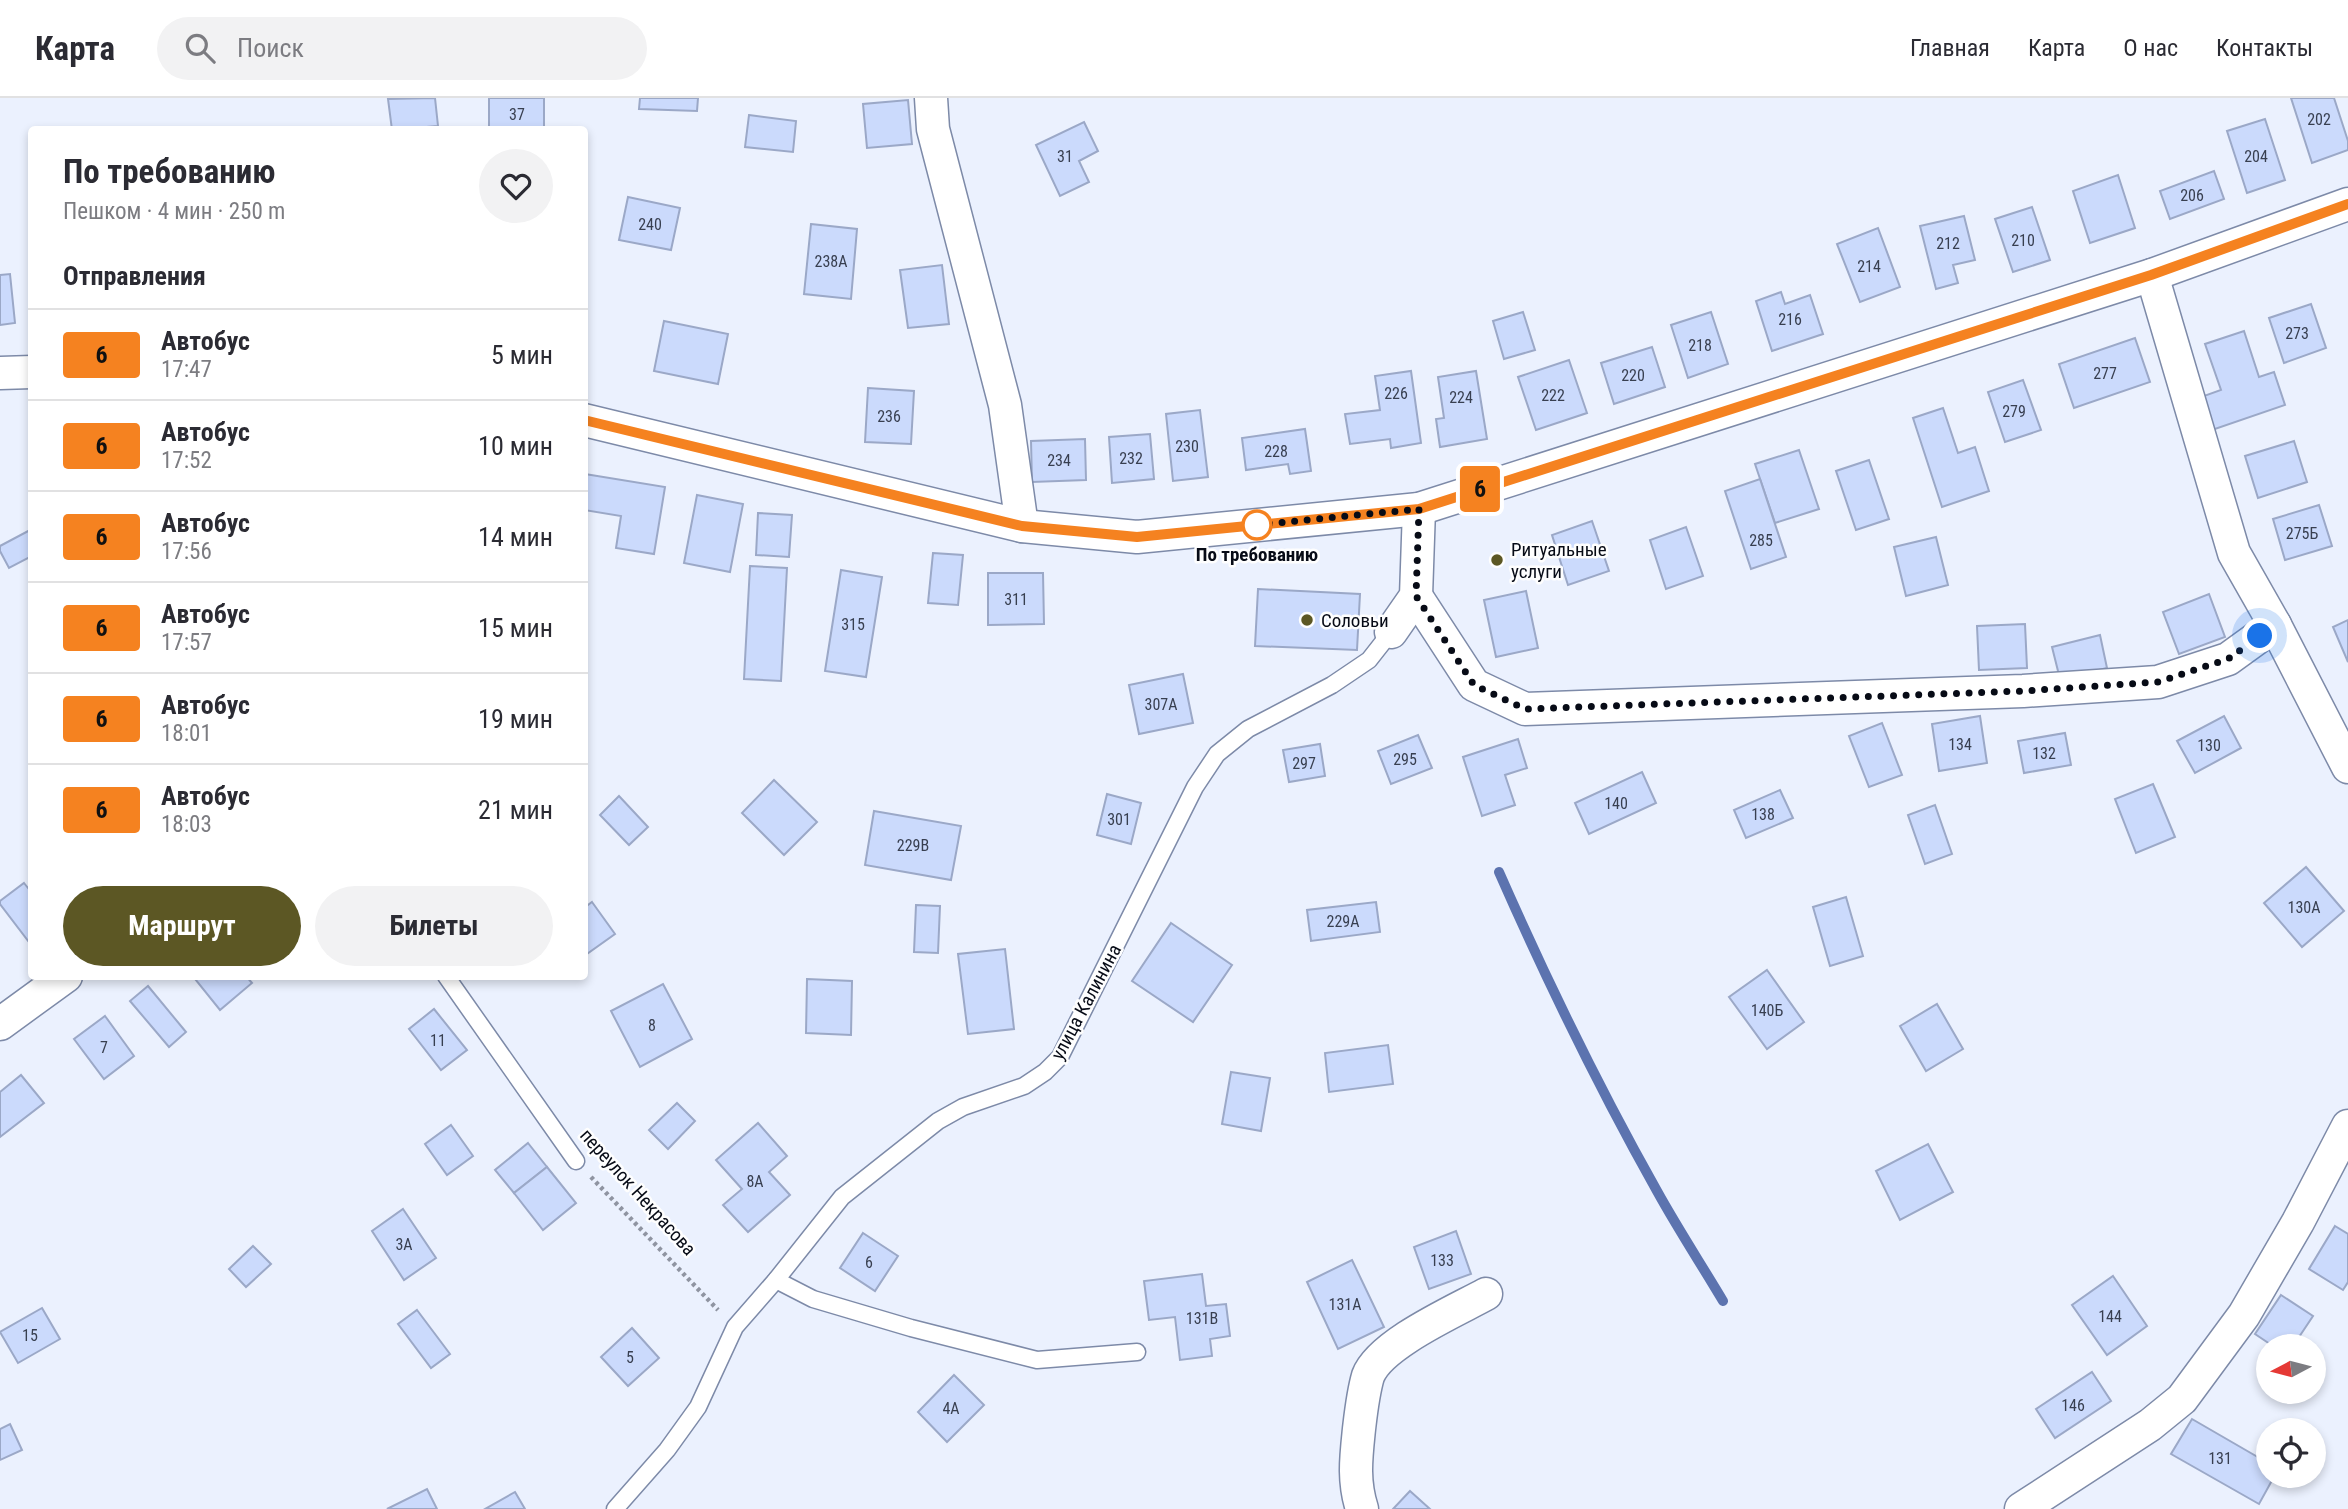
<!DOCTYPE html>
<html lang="ru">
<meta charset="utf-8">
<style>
body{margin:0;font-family:"Roboto Condensed",sans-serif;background:#f2f2f3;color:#2b2b33;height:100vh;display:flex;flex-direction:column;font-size:26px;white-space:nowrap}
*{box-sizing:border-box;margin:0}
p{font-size:23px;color:#7c7c81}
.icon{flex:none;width:38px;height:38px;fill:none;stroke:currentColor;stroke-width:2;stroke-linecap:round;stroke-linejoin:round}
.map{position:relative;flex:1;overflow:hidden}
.details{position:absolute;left:28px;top:28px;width:560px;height:854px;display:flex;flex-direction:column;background:#fff;border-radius:7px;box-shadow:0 4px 10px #0003}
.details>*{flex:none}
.badge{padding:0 14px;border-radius:5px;font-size:24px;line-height:46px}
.needle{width:46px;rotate:263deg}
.buttons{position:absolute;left:2256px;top:1236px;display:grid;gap:14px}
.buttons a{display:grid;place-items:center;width:70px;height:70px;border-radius:50%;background:#fff;box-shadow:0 4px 10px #0003;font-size:35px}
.you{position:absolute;width:35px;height:35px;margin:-18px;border:5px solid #fff;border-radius:50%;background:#1a73e8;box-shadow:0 0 0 10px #1a73e833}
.map>.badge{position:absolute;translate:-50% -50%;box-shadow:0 0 0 4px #fff}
h2{padding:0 35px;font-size:26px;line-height:63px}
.round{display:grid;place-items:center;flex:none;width:74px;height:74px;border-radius:37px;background:#f2f2f3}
.headline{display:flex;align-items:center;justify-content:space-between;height:119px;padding:0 35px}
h1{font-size:33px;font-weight:700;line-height:52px}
.button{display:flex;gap:14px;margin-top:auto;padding:14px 35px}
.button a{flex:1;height:80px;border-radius:42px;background:#5c5724;color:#fff;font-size:28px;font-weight:700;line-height:80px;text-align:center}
.button a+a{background:#f2f2f3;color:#2b2b33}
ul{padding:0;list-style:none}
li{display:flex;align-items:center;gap:21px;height:91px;padding:0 35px;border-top:2px solid #e1e1e2}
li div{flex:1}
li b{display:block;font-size:26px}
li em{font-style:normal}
li .badge{min-width:77px;font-weight:700;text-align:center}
header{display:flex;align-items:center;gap:42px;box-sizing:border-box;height:98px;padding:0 35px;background:#fff;border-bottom:2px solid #e1e1e2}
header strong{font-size:33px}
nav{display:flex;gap:38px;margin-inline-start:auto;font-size:24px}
.search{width:490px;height:63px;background:#f2f2f3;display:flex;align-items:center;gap:18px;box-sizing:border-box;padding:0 24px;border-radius:38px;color:#7c7c81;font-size:26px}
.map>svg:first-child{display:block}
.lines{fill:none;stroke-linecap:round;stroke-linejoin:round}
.stream{stroke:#5c73af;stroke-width:10}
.building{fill:#cbdafc;stroke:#9ba8c7;stroke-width:2}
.service-casing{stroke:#7d8aa8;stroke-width:19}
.minor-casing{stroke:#7d8aa8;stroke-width:35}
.path{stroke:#8f94a1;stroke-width:4.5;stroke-dasharray:3.5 3.5;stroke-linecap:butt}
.service{stroke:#fff;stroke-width:16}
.minor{stroke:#fff;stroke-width:32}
.line-casing{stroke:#fff;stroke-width:16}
.line{stroke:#f58220;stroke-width:10}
.walk{stroke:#070b16;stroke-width:7;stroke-dasharray:0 12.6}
.stop-dot{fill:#fff;stroke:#f58220;stroke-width:3.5}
.poi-dot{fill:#5c5724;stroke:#fefefe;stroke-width:2.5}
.labels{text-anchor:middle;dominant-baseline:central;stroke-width:5;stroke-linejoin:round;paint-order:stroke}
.number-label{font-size:16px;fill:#383f50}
.poi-label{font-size:19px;fill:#070b16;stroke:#fefefe;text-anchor:start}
.stop-label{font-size:19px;font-weight:bold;fill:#070b16;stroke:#fefefe}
.street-label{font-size:19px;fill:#070b16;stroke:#fefefe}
</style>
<header>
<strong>Карта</strong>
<div class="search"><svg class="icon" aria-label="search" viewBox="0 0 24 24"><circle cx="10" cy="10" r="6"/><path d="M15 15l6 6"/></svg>Поиск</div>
<nav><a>Главная</a><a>Карта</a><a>О нас</a><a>Контакты</a></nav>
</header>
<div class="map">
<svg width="2348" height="1411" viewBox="0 0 2348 1411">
<rect width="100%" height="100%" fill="#ebf1fe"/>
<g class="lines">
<path class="stream" d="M 1499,774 C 1547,883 1599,990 1657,1093 C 1678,1131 1701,1166 1723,1203"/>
</g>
<g class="building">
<polygon points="435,0 438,28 392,32 388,1"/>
<rect x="489" y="0" width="55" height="32"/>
<polygon points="640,0 698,0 697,13 639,11"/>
<polygon points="2291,0 2334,0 2348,43 2348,52 2312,65"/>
<polygon points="908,2 912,46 867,50 863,6"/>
<polygon points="749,17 796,23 793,54 745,49"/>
<polygon points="2265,21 2285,82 2247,95 2227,33"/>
<polygon points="1084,24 1098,53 1079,63 1089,84 1060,98 1036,47"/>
<polygon points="2214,73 2224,101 2170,121 2160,93"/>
<polygon points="2118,77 2135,130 2090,145 2073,93"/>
<polygon points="628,99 680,110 671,152 619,142"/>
<polygon points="2032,109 2050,162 2013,174 1995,121"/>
<polygon points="1964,118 1975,162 1953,167 1958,185 1936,191 1920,128"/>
<polygon points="811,126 857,131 851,201 804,196"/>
<polygon points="1878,130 1900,189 1860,204 1837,146"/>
<polygon points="942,167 949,226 908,230 900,172"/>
<polygon points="10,176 15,225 0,227 0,177"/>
<polygon points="1781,194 1785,206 1810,197 1823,236 1772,253 1756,203"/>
<polygon points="2311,206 2326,250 2284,265 2269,220"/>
<polygon points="1523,214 1535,252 1504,261 1493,223"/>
<polygon points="1711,214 1728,266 1688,280 1671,227"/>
<polygon points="664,223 728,236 718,286 654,273"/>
<polygon points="2244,233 2259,279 2274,274 2285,307 2212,332 2201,299 2221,292 2205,246"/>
<polygon points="2135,240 2150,284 2074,310 2059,266"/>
<polygon points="1652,249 1665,289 1614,306 1601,265"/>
<polygon points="1569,262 1587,315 1536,332 1518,279"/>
<polygon points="1411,273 1421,345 1391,350 1390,341 1350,346 1345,316 1380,312 1375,278"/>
<polygon points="1476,273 1487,341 1440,349 1436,321 1444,320 1438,279"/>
<polygon points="2023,282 2041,332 2005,344 1988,294"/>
<polygon points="868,290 914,293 911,346 865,344"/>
<polygon points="1943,310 1958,355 1975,349 1989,393 1942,409 1913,320"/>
<polygon points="1200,312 1208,379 1173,383 1166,316"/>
<polygon points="1305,331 1311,373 1290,376 1288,366 1246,372 1242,340"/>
<polygon points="1150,336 1154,381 1112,385 1109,339"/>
<polygon points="1085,341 1086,382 1032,384 1031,343"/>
<polygon points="2294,343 2307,384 2258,400 2245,358"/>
<polygon points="1799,352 1819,411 1775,425 1755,366"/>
<polygon points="1869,362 1889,421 1856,432 1836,373"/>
<polygon points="585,376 665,389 654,456 616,450 621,418 584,412"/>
<polygon points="1760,381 1786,459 1751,471 1725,393"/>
<polygon points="697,397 743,406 730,474 684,465"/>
<polygon points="2319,407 2332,448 2285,462 2273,421"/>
<polygon points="758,415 792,417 789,459 756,457"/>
<polygon points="1592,423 1609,473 1568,487 1552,437"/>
<polygon points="1686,429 1703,478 1666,491 1650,442"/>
<polygon points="32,431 32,458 9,470 0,453 0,448"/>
<polygon points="1936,439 1948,487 1906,498 1894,449"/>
<polygon points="933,455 963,457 958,507 928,505"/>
<polygon points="750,468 787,470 781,583 744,581"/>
<polygon points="841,472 882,479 866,579 825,573"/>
<polygon points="988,475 1043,475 1044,526 988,527"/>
<polygon points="1258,491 1360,496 1357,552 1255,548"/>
<polygon points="1526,493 1538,550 1496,559 1484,502"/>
<polygon points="2209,496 2225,539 2179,556 2163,514"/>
<polygon points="2348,522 2348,564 2333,529"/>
<polygon points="2025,526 2027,570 1979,572 1977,528"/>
<polygon points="2100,537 2107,570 2060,581 2052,549"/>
<polygon points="1183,576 1193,625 1139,636 1129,587"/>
<polygon points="1980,618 1987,665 1939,673 1932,626"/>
<polygon points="2224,618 2241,650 2195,675 2177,643"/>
<polygon points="1882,625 1902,677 1869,689 1849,638"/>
<polygon points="2065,635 2071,667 2024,675 2018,643"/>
<polygon points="1418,637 1432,670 1391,686 1378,653"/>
<polygon points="1518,641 1527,670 1505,677 1515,707 1482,718 1463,659"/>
<polygon points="1320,646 1325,678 1289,684 1283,652"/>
<polygon points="1642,674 1656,705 1589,736 1575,705"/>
<polygon points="774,682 817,724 784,757 742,715"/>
<polygon points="2153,686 2175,739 2136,755 2115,701"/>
<polygon points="1780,692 1793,720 1746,740 1734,712"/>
<polygon points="1107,696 1141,705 1131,746 1097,737"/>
<polygon points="619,698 648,729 629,747 600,717"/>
<polygon points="1935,707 1952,756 1925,766 1908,717"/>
<polygon points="874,713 961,728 951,782 865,767"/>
<polygon points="2306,769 2344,813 2302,849 2264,805"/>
<polygon points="24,785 32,795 32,848 0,806 0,803"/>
<polygon points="1846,799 1863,858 1830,868 1813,809"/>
<polygon points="592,804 615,836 584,858 584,810"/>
<polygon points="1376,804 1380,834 1311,843 1307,812"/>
<polygon points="916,807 940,808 938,855 914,854"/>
<polygon points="1171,825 1232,867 1193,924 1132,883"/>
<polygon points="1005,851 1014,931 968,936 958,856"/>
<polygon points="1767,872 1804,924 1767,951 1729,899"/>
<polygon points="199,878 246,878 252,885 220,912 195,881"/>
<polygon points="807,881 852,883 851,937 806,935"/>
<polygon points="663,886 692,941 640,969 611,913"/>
<polygon points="148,888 186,934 169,949 130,903"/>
<polygon points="1937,906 1963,951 1926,973 1900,928"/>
<polygon points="434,911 467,952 441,972 409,931"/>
<polygon points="105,918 134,958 104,981 74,941"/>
<polygon points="1388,947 1393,986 1329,994 1325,955"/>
<polygon points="1231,974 1270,980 1261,1033 1222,1026"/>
<polygon points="21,977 44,1005 0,1039 0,994"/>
<polygon points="677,1005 695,1023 668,1051 649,1032"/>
<polygon points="758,1025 787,1058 769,1074 790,1097 748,1134 723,1107 742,1091 716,1062"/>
<polygon points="451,1027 473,1058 447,1077 425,1046"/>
<polygon points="528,1045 547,1069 514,1095 495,1072"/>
<polygon points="1928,1046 1953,1094 1900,1122 1876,1073"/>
<polygon points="547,1069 576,1105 543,1132 514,1095"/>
<polygon points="403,1111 436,1160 404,1182 372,1133"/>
<polygon points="2335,1128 2348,1136 2348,1184 2343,1192 2309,1171"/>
<polygon points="1456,1133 1471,1176 1429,1191 1414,1149"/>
<polygon points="863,1135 898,1158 875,1193 840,1170"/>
<polygon points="253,1148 271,1166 246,1189 229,1171"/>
<polygon points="1352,1162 1384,1229 1338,1251 1307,1184"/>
<polygon points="1202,1176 1206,1208 1226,1206 1230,1238 1210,1241 1212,1258 1180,1262 1175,1219 1149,1222 1144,1183"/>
<polygon points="2113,1178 2147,1228 2107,1257 2072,1207"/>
<polygon points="2281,1197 2313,1218 2293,1248 2273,1248 2255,1236"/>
<polygon points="42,1210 60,1241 18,1265 0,1234"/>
<polygon points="417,1212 450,1256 431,1270 398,1226"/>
<polygon points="632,1230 659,1260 628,1288 601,1259"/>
<polygon points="2092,1274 2111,1303 2055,1340 2036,1311"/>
<polygon points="954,1277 984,1307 947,1344 918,1314"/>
<polygon points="2192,1321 2268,1365 2268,1377 2275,1377 2259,1406 2171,1356"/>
<polygon points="10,1326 22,1352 0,1362 0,1331"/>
<polygon points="427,1391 437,1411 387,1411"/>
<polygon points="1410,1393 1430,1411 1393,1411"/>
<polygon points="515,1394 525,1411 485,1411"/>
</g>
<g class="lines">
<defs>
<g id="service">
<polyline points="446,878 576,1063"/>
<polyline points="776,1182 813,1201 911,1230 1037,1262 1137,1254"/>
<polyline points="615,1411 667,1352 698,1309 735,1229 776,1182 842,1099 938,1023 963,1009 1024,988 1045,974 1060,959 1195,689 1217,656 1248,631 1332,587 1369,562 1391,534"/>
</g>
<g id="minor">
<polyline points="931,0 933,31 1005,307 1022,428"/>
<polyline points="2152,177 2234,455 2275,527 2348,669"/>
<polyline points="0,275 32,274"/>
<polyline points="584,322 1022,428 1137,439 1419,411 2152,177 2348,106"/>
<polyline points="1416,498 1474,587 1525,611 2023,593 2158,584 2228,561 2275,527"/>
<polyline points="1391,534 1416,498 1419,411"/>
<polyline points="0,926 66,878"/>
<path d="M 1362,1411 C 1353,1383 1356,1360 1359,1331 C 1361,1314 1363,1295 1368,1278 C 1380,1246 1455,1213 1486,1196"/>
<polyline points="2021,1411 2150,1327 2182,1301 2244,1217 2298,1124 2348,1028"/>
</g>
</defs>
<use href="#service" class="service-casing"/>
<use href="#minor" class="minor-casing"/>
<polyline class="path" points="591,1079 718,1212"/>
<use href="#service" class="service"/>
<use href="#minor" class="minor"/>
</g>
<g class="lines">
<defs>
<polyline id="line" points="584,322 1022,428 1137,439 1419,411 2151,177 2348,106"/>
</defs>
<use href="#line" class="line-casing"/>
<use href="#line" class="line"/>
<polyline class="walk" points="1257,427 1419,411 1416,498 1474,587 1525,611 2023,593 2158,584 2228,561 2260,538"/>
</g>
<circle class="stop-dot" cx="1257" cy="427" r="14"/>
<g class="poi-dot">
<circle cx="1497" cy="462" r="7"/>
<circle cx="1307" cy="522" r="7"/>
</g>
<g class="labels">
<g class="number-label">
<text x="517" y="16">37</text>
<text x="2319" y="21">202</text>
<text x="1065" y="58">31</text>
<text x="2256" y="58">204</text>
<text x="2192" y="97">206</text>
<text x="650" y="126">240</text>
<text x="2023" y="142">210</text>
<text x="1948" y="145">212</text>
<text x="831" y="163">238А</text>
<text x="1869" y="168">214</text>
<text x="1790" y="221">216</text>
<text x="2297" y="235">273</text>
<text x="1700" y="247">218</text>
<text x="2105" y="275">277</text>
<text x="1633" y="277">220</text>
<text x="1396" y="295">226</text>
<text x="1553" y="297">222</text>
<text x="1461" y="299">224</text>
<text x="2014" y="313">279</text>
<text x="889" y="318">236</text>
<text x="1187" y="348">230</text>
<text x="1276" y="353">228</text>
<text x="1131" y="360">232</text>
<text x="1059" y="362">234</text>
<text x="2302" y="435">275Б</text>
<text x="1761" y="442">285</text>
<text x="1016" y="501">311</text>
<text x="853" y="526">315</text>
<text x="1161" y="606">307А</text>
<text x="1960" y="646">134</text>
<text x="2209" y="647">130</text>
<text x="2044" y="655">132</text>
<text x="1405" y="661">295</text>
<text x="1304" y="665">297</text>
<text x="1616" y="705">140</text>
<text x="1763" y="716">138</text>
<text x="1119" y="721">301</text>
<text x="913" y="747">229В</text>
<text x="2304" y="809">130А</text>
<text x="1343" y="823">229А</text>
<text x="1767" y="912">140Б</text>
<text x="652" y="927">8</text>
<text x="438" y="942">11</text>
<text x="104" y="949">7</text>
<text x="755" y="1083">8А</text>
<text x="404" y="1146">3А</text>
<text x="1442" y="1162">133</text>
<text x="869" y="1164">6</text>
<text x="1345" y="1206">131А</text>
<text x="2110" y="1218">144</text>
<text x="1202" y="1220">131В</text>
<text x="30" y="1237">15</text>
<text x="630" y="1259">5</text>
<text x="2073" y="1307">146</text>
<text x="951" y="1310">4А</text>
<text x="2220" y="1360">131</text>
</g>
<g class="poi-label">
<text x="1511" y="451">Ритуальные<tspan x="1511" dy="22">услуги</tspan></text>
<text x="1321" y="522">Соловьи</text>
</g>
<g class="stop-label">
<text x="1257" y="456">По требованию</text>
</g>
<g class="street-label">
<text transform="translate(1086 904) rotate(-62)">улица Калинина</text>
<text transform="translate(638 1094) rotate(48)">переулок Некрасова</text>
</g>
</g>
</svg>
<div class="buttons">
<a><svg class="needle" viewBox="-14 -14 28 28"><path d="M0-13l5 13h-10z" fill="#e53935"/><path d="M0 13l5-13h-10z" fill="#7c7c81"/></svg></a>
<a><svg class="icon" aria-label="locate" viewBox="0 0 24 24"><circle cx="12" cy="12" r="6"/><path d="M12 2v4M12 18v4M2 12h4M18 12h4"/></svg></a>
</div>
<div class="you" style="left:2260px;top:538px"></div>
<b class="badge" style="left:1480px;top:391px;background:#f58220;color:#111">6</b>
<section class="details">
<div class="headline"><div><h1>По требованию</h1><p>Пешком · 4 мин · 250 m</p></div><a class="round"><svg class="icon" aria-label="heart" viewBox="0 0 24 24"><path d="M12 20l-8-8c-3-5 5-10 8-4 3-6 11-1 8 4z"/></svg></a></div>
<h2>Отправления</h2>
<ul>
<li><span class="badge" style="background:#f58220;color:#111">6</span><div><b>Автобус</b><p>17:47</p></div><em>5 мин</em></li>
<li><span class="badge" style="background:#f58220;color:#111">6</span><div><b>Автобус</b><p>17:52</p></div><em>10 мин</em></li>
<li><span class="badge" style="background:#f58220;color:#111">6</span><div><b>Автобус</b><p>17:56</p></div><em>14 мин</em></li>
<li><span class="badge" style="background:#f58220;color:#111">6</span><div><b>Автобус</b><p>17:57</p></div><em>15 мин</em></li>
<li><span class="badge" style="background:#f58220;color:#111">6</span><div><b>Автобус</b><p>18:01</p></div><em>19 мин</em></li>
<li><span class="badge" style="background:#f58220;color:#111">6</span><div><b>Автобус</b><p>18:03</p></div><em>21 мин</em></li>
</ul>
<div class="button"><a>Маршрут</a><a>Билеты</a></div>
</section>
</div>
